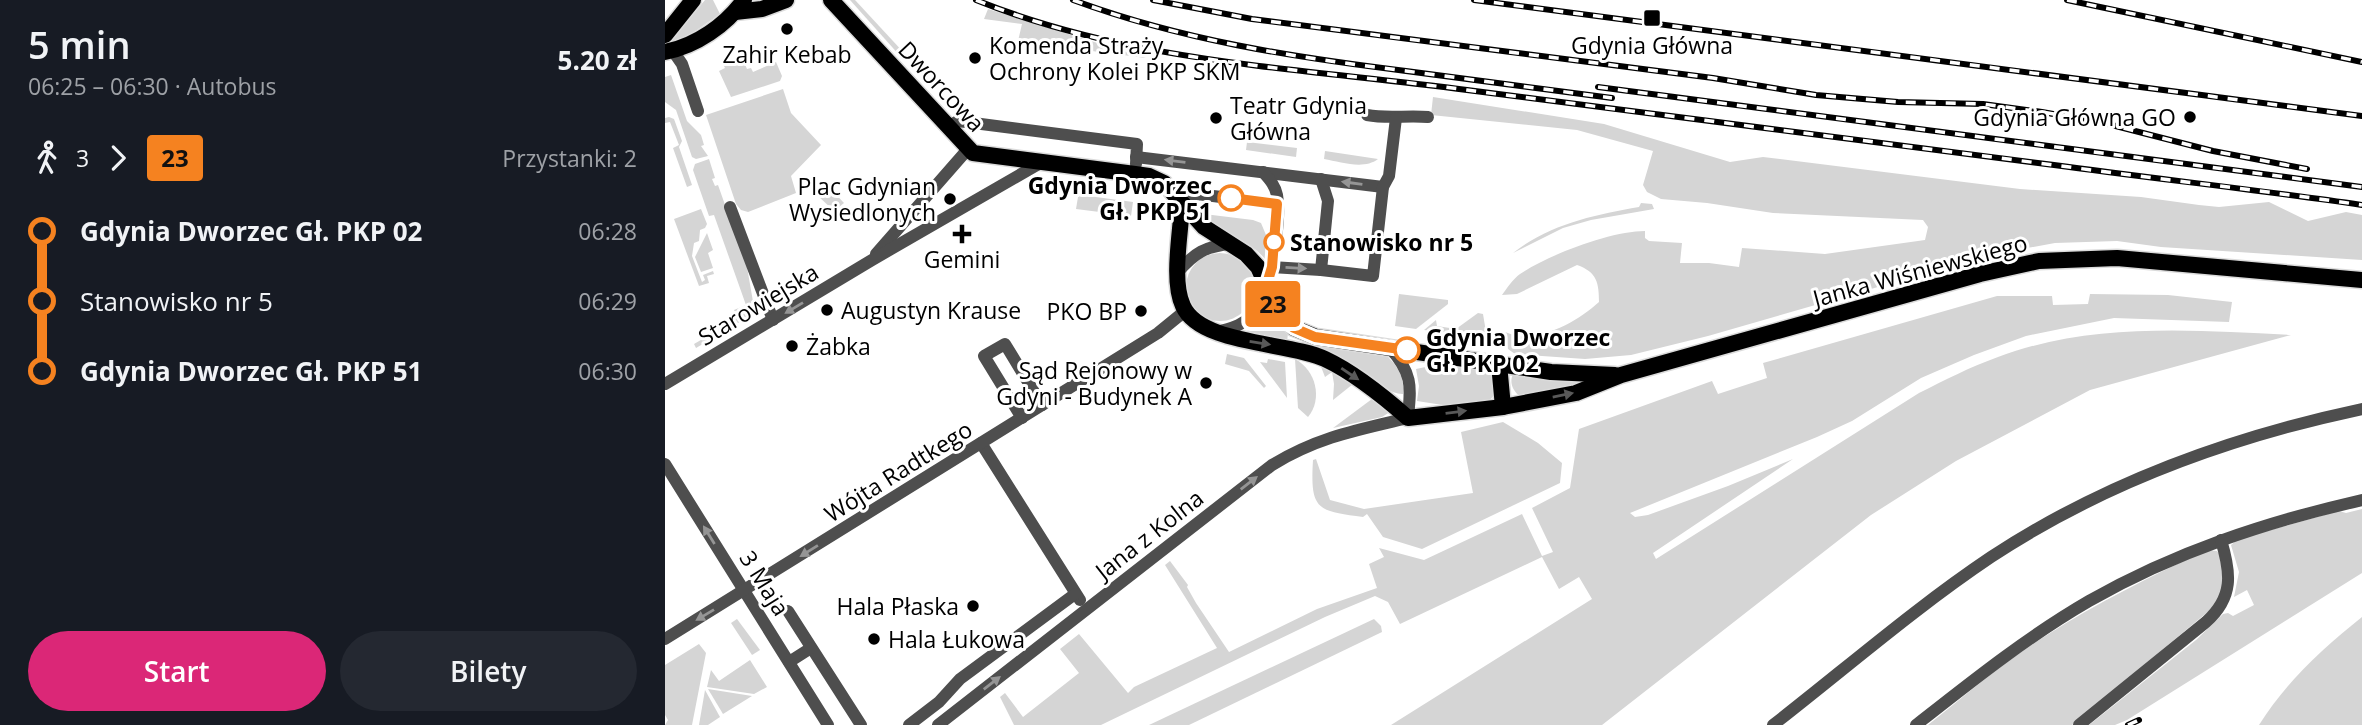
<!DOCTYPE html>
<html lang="pl">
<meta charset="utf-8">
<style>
body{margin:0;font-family:"Open Sans",sans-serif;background:#242831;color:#f1f3f6;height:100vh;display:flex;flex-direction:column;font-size:26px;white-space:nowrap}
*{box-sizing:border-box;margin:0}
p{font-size:23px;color:#9ea1a6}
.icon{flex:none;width:38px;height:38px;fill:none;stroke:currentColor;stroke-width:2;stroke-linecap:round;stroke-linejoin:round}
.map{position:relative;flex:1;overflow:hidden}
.side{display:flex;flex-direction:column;background:#171b24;width:665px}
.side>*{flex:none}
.badge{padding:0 14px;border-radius:5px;font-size:24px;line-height:46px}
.map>.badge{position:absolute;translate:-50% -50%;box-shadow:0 0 0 4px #fff}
.legs{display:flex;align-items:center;gap:10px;height:77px;padding:0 28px;font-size:23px}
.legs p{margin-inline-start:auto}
.head{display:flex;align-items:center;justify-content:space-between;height:119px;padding:0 28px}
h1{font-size:38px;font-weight:600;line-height:52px}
.button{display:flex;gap:14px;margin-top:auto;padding:14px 28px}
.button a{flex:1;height:80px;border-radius:42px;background:#db2777;color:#fff;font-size:28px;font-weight:600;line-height:80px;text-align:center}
.button a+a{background:#242831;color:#f1f3f6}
ul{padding:0 28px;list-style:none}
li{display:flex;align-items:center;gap:24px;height:70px;font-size:26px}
li i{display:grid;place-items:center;width:10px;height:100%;margin:0 9px;background:currentColor}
li i::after{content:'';width:18px;height:18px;margin:-9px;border:5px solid;border-radius:50%;background:#171b24}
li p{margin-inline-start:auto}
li:first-child i{background:linear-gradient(#0000 50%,currentColor 0)}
li:last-child i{background:linear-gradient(currentColor 50%,#0000 0)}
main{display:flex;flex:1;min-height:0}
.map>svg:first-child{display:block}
.green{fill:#d5d5d5}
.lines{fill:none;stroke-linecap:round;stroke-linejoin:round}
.major-casing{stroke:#dbdbdb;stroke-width:19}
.minor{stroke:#4e4e4e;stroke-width:12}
.major{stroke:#000;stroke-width:16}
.rail-casing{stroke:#000;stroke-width:6}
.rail{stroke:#fff;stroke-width:3.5;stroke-dasharray:10;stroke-linecap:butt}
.oneway{fill:#959595}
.oneway2{fill:#595959}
.line-1-casing{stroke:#fff;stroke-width:16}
.line-1{stroke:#f58220;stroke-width:10}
.poi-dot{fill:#000;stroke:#fff;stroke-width:2.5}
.stop-1-dot{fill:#fff;stroke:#f58220;stroke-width:3.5}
.labels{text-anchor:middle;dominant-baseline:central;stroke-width:6;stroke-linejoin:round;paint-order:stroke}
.poi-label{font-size:23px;fill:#000;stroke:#fff;text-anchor:start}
.street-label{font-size:23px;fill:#000;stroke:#fff}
.stop-label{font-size:23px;font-weight:bold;fill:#000;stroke:#fff;text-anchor:start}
</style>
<main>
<section class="side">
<div class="head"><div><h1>5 min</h1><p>06:25 – 06:30 · Autobus</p></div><b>5.20 zł</b></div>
<div class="legs"><svg class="icon" aria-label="walk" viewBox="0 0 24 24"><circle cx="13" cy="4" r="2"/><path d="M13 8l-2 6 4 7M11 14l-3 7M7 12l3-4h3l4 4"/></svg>3<svg class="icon" aria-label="forward" viewBox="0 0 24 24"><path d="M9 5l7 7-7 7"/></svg><b class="badge" style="background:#f58220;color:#111">23</b><p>Przystanki: 2</p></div>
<ul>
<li><i style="color:#f58220"></i><b>Gdynia Dworzec Gł. PKP 02</b><p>06:28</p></li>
<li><i style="color:#f58220"></i><span>Stanowisko nr 5</span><p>06:29</p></li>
<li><i style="color:#f58220"></i><b>Gdynia Dworzec Gł. PKP 51</b><p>06:30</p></li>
</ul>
<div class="button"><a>Start</a><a>Bilety</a></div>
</section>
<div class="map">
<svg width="1697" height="725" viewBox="0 0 1697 725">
<rect width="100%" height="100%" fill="#fff"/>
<g class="green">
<polygon points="40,0 48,0 55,14 26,34 2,45"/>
<polygon points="185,0 190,0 240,54 236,57"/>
<polygon points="323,9 481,58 357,42 353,41 357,24 319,19"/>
<polygon points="62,57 65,65 78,60 82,69 86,68 88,72 111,62 117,76 115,81 66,97 54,71 60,68 56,60"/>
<polygon points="6,75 22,121 36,135 39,145 36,146 43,156 31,159 27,157 11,110 0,102 0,77"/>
<polygon points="118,89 126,113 156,145 126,176 131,193 83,212 76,210 71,204 41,115"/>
<path d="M 768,97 L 939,124 L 1065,162 L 1098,157 L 1355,189 L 1476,197 L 1534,205 L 1554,207 L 1604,202 L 1643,221 L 1681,212 L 1697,215 L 1697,260 L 1496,247 L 1452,241 L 1390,243 L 1324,255 L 1043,336 L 966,355 L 920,359 L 850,354 L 843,349 L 840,332 C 871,345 911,323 934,302 C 934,283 932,272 912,265 L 852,294 L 837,295 C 842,288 848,279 855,274 C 883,255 946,231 980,231 L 980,238 L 984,241 L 1017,243 L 1015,263 L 1044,263 L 1074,267 L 1077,248 L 1160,254 L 1260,240 L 1263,227 L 1258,220 L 1108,213 L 1042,203 L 996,199 L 982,192 L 978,185 L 988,151 L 912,130 L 766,115 Z"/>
<polygon points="4,117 9,119 17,141 14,147 27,185 22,187 8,148 14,145 5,122 0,123 0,118"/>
<polygon points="582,142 632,148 631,157 581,150"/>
<path d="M 660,151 L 713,159 C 699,170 676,162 659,159 Z"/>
<polygon points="44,159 50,178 47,179 50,186 53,185 82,267 90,313 31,348 29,344 65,323 63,318 71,315 69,310 81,305 49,215 44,216 28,170 30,164"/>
<polygon points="164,187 179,203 169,211 152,195"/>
<polygon points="416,195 468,202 466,216 411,209 413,197"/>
<path d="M 976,203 L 987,204 L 989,209 L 926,220 L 898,228 L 848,253 C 885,224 929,215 974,207 Z"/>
<polygon points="36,209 42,224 40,228 35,230 34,241 29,243 27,256 37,282 40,280 38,275 48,271 49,274 42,276 44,283 34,286 9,219"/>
<path d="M 539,214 L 588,220 L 596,223 L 601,235 L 600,259 C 583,238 556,235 539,214 Z"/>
<polygon points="42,233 48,250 43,253 48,268 36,272 30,257"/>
<circle cx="555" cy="287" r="34"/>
<polygon points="734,294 783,300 783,304 751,329 730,326"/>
<path d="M 1425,294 L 1503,295 L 1567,302 L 1564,322 L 1449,318 L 1361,336 L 1309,355 L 1256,378 L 1187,421 L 1152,437 L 965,513 L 970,517 L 983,515 L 1063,486 L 1128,459 L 988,553 L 991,559 L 1254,393 C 1280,380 1305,367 1333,357 C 1426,322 1529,330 1626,335 L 1425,390 L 1291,461 L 1206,515 L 937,725 L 726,725 L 927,599 L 914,577 L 894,589 L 877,557 L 735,624 L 723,602 L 710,596 L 660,617 L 436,725 L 349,725 L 335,697 L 340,693 L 358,717 L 414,673 L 395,649 L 414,634 L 463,693 L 469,687 L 552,648 L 500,565 L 505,561 L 523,585 L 522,587 L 531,603 L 564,652 L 652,609 L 712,588 L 704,564 L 719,557 L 714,548 L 759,560 L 857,514 L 877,556 L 888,552 L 867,508 L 905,488 L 914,429 L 1047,381 L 1053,394 L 1102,378 L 1098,363 L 1332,296 L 1387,296 L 1388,305 L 1423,304 Z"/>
<polygon points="601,311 623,334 622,341 579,333 590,325"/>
<polygon points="813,313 818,314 822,338 759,330 771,320 772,326 791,329"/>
<path d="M 650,344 L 722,356 C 733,366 740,379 738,394 C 718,395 673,355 649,346 Z"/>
<polygon points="562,354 579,358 601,386 599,388 584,371 560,364"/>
<polygon points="603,359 620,362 622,398 595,362 602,363"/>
<path d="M 630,359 C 651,370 658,399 643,417 L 633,408 Z"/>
<polygon points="655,364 688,384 668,400 669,384 667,372 660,377"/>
<polygon points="775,364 827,370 831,393 824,401 784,406 752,401 754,386 751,369"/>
<path d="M 849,373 L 936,378 L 856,397 C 848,392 843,381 849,373 Z"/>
<polygon points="707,399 728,410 717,417 668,428"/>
<path d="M 838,422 L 873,443 L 897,463 L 895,483 L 757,549 L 718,537 L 702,514 L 698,517 C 652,511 645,510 648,460 L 651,459 L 665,500 L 699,509 L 808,493 L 796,432 Z"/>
<polygon points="1697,509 1697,573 1462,720 1450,725 1424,725 1531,640 1558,614 1563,613 1568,616 1589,605 1582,590 1569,597 1574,572 1566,545 1573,539 1674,511 1681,513"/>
<path d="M 1542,550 L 1552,551 L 1557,557 L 1557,588 L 1551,605 L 1407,725 L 1263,725 C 1302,694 1340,661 1382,635 C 1433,602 1487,576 1542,550 Z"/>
<path d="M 1697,617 L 1697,725 L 1594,725 C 1620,683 1658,648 1697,617 Z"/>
<polygon points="72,619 95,650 87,655 66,623"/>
<polygon points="709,619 716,626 717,632 524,725 484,725"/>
<polygon points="34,644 41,653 27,725 0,725 3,720 0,715 0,665"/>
<polygon points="85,660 102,687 89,694 42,687 46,670 54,681"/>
<polygon points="43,689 87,696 58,714"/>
<polygon points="40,690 55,717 43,725 34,725"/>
</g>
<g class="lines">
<defs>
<g id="major">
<polyline points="166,0 308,153 470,174 484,176 499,183 539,227 581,254 593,267 614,313 629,328 651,337 886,372 950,375"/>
<polyline points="70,12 97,9 121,0"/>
<polyline points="0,35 28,0"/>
<path d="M 0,52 C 31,46 61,25 79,0"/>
<path d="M 517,204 C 516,232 506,281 518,306 C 535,345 625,342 660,359 C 690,373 718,396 743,418 L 838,407 L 911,393 L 956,375 L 1315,274 L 1374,261 L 1452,258 L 1697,280"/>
<polyline points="834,364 838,407"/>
</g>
</defs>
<use href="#major" class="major-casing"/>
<g class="minor">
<polyline points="8,51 17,64 33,111"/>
<path d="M 702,115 C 723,119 742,115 763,117"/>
<polyline points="283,127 293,121 472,144 471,164"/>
<polyline points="471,157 718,187"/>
<polyline points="656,179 663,201 656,270"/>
<polyline points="517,204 532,194 612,204"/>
<polyline points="65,207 108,320"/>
<polyline points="211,254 303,149"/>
<polyline points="606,267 656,270 708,276 718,187 724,176 731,118"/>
<path d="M 513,272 C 529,253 541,246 566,244"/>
<path d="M 552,332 C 565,328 577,326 586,316 C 604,296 617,221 612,195 C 610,185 604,179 598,172"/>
<polyline points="0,384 207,260 377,162"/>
<polyline points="357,418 319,356 340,344 377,405"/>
<polyline points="316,443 415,600"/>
<polyline points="0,464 163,725"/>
<polyline points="123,611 196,725"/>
<polyline points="0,639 493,333 520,311"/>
<polyline points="124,662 146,648"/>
<polyline points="244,725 274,702 295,679 410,594"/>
<path d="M 273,725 L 607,465 C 653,437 692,430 743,418 C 746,386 748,374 725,348"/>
<path d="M 1108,725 C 1180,669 1250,608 1326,557 C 1440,482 1565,437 1697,409"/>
<path d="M 1251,725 C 1307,681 1362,637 1424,601 C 1510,552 1601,522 1697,500"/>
<path d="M 1414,725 L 1541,622 C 1569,597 1566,573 1556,540"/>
</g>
<use href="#major" class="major"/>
<defs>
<g id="rail">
<path d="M 311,0 C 466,63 637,68 802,90 C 998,115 1193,140 1389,165 C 1492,179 1595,190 1697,205"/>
<path d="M 408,0 C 516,40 627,57 741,71 C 810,80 878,89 947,98"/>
<polyline points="488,0 587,19 1048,78 1151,95 1233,102 1318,104 1377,112 1439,123 1548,151 1642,169"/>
<polyline points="809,0 1697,116"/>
<polyline points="1402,0 1697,62"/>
<polyline points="933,87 1697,187"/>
<polyline points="1463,725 1474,720"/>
</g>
</defs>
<use href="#rail" class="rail-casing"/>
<use href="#rail" class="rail"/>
</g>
<defs><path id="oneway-solid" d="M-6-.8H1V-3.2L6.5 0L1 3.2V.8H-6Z" transform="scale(1.75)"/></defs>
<g class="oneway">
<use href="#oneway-solid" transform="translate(510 161) rotate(-173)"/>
<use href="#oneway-solid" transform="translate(687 183) rotate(-172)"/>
<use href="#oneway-solid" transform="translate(631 268) rotate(3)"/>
<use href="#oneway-solid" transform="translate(129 308) rotate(149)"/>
<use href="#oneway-solid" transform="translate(584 483) rotate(-38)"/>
<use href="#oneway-solid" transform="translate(44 535) rotate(-122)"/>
<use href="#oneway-solid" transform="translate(144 551) rotate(148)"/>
<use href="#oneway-solid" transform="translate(40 615) rotate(149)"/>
<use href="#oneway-solid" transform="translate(327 683) rotate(-38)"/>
</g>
<g class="oneway2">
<use href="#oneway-solid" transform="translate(595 343) rotate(9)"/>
<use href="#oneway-solid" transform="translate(685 374) rotate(34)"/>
<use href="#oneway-solid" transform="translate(898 395) rotate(-11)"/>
<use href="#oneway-solid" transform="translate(791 412) rotate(-7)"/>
</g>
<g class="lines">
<defs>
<polyline id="line-1" points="566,198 612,204 607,267 601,287 607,302 620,321 629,328 650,337 742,350"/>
</defs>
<use href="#line-1" class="line-1-casing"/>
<use href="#line-1" class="line-1"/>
</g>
<g class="poi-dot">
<rect x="978" y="9" width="18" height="18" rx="3.5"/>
<circle cx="122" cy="29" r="7"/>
<circle cx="310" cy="58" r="7"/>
<circle cx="1525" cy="117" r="7"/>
<circle cx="551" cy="118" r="7"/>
<circle cx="285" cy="199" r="7"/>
<path d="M293.5 223.5h7v7h7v7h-7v7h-7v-7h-7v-7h7z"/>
<circle cx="162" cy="310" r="7"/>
<circle cx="476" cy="311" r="7"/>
<circle cx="127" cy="346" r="7"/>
<circle cx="541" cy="383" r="7"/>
<circle cx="308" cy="606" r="7"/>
<circle cx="209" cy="639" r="7"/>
</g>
<g class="stop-1-dot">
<circle cx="566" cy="198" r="12"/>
<circle cx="609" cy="242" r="9"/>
<circle cx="742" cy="350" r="12"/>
</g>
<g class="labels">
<g class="poi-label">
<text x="324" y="45">Komenda Straży<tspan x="324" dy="26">Ochrony Kolei PKP SKM</tspan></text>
<text x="987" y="45" text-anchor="middle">Gdynia Główna</text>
<text x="122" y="54" text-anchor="middle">Zahir Kebab</text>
<text x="565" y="105">Teatr Gdynia<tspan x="565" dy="26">Główna</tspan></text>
<text x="1511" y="117" text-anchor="end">Gdynia Główna GO</text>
<text x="271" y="186" text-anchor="end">Plac Gdynian<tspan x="271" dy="26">Wysiedlonych</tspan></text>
<text x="297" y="259" text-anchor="middle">Gemini</text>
<text x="176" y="310">Augustyn Krause</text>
<text x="462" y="311" text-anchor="end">PKO BP</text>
<text x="141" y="346">Żabka</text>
<text x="527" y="370" text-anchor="end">Sąd Rejonowy w<tspan x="527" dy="26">Gdyni - Budynek A</tspan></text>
<text x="294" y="606" text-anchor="end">Hala Płaska</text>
<text x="223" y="639">Hala Łukowa</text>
</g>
<g class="street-label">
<text transform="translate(277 86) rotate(47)">Dworcowa</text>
<text transform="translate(1255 270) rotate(-15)">Janka Wiśniewskiego</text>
<text transform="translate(93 304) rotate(-31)">Starowiejska</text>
<text transform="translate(233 471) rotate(-32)">Wójta Radtkego</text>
<text transform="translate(484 534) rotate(-38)">Jana z Kolna</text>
<text transform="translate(100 583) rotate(58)">3 Maja</text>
</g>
<g class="stop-label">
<text x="547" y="185" text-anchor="end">Gdynia Dworzec<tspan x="547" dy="26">Gł. PKP 51</tspan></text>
<text x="625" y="242">Stanowisko nr 5</text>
<text x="761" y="337">Gdynia Dworzec<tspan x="761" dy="26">Gł. PKP 02</tspan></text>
</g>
</g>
</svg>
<b class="badge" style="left:608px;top:304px;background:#f58220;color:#111">23</b>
</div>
</main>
